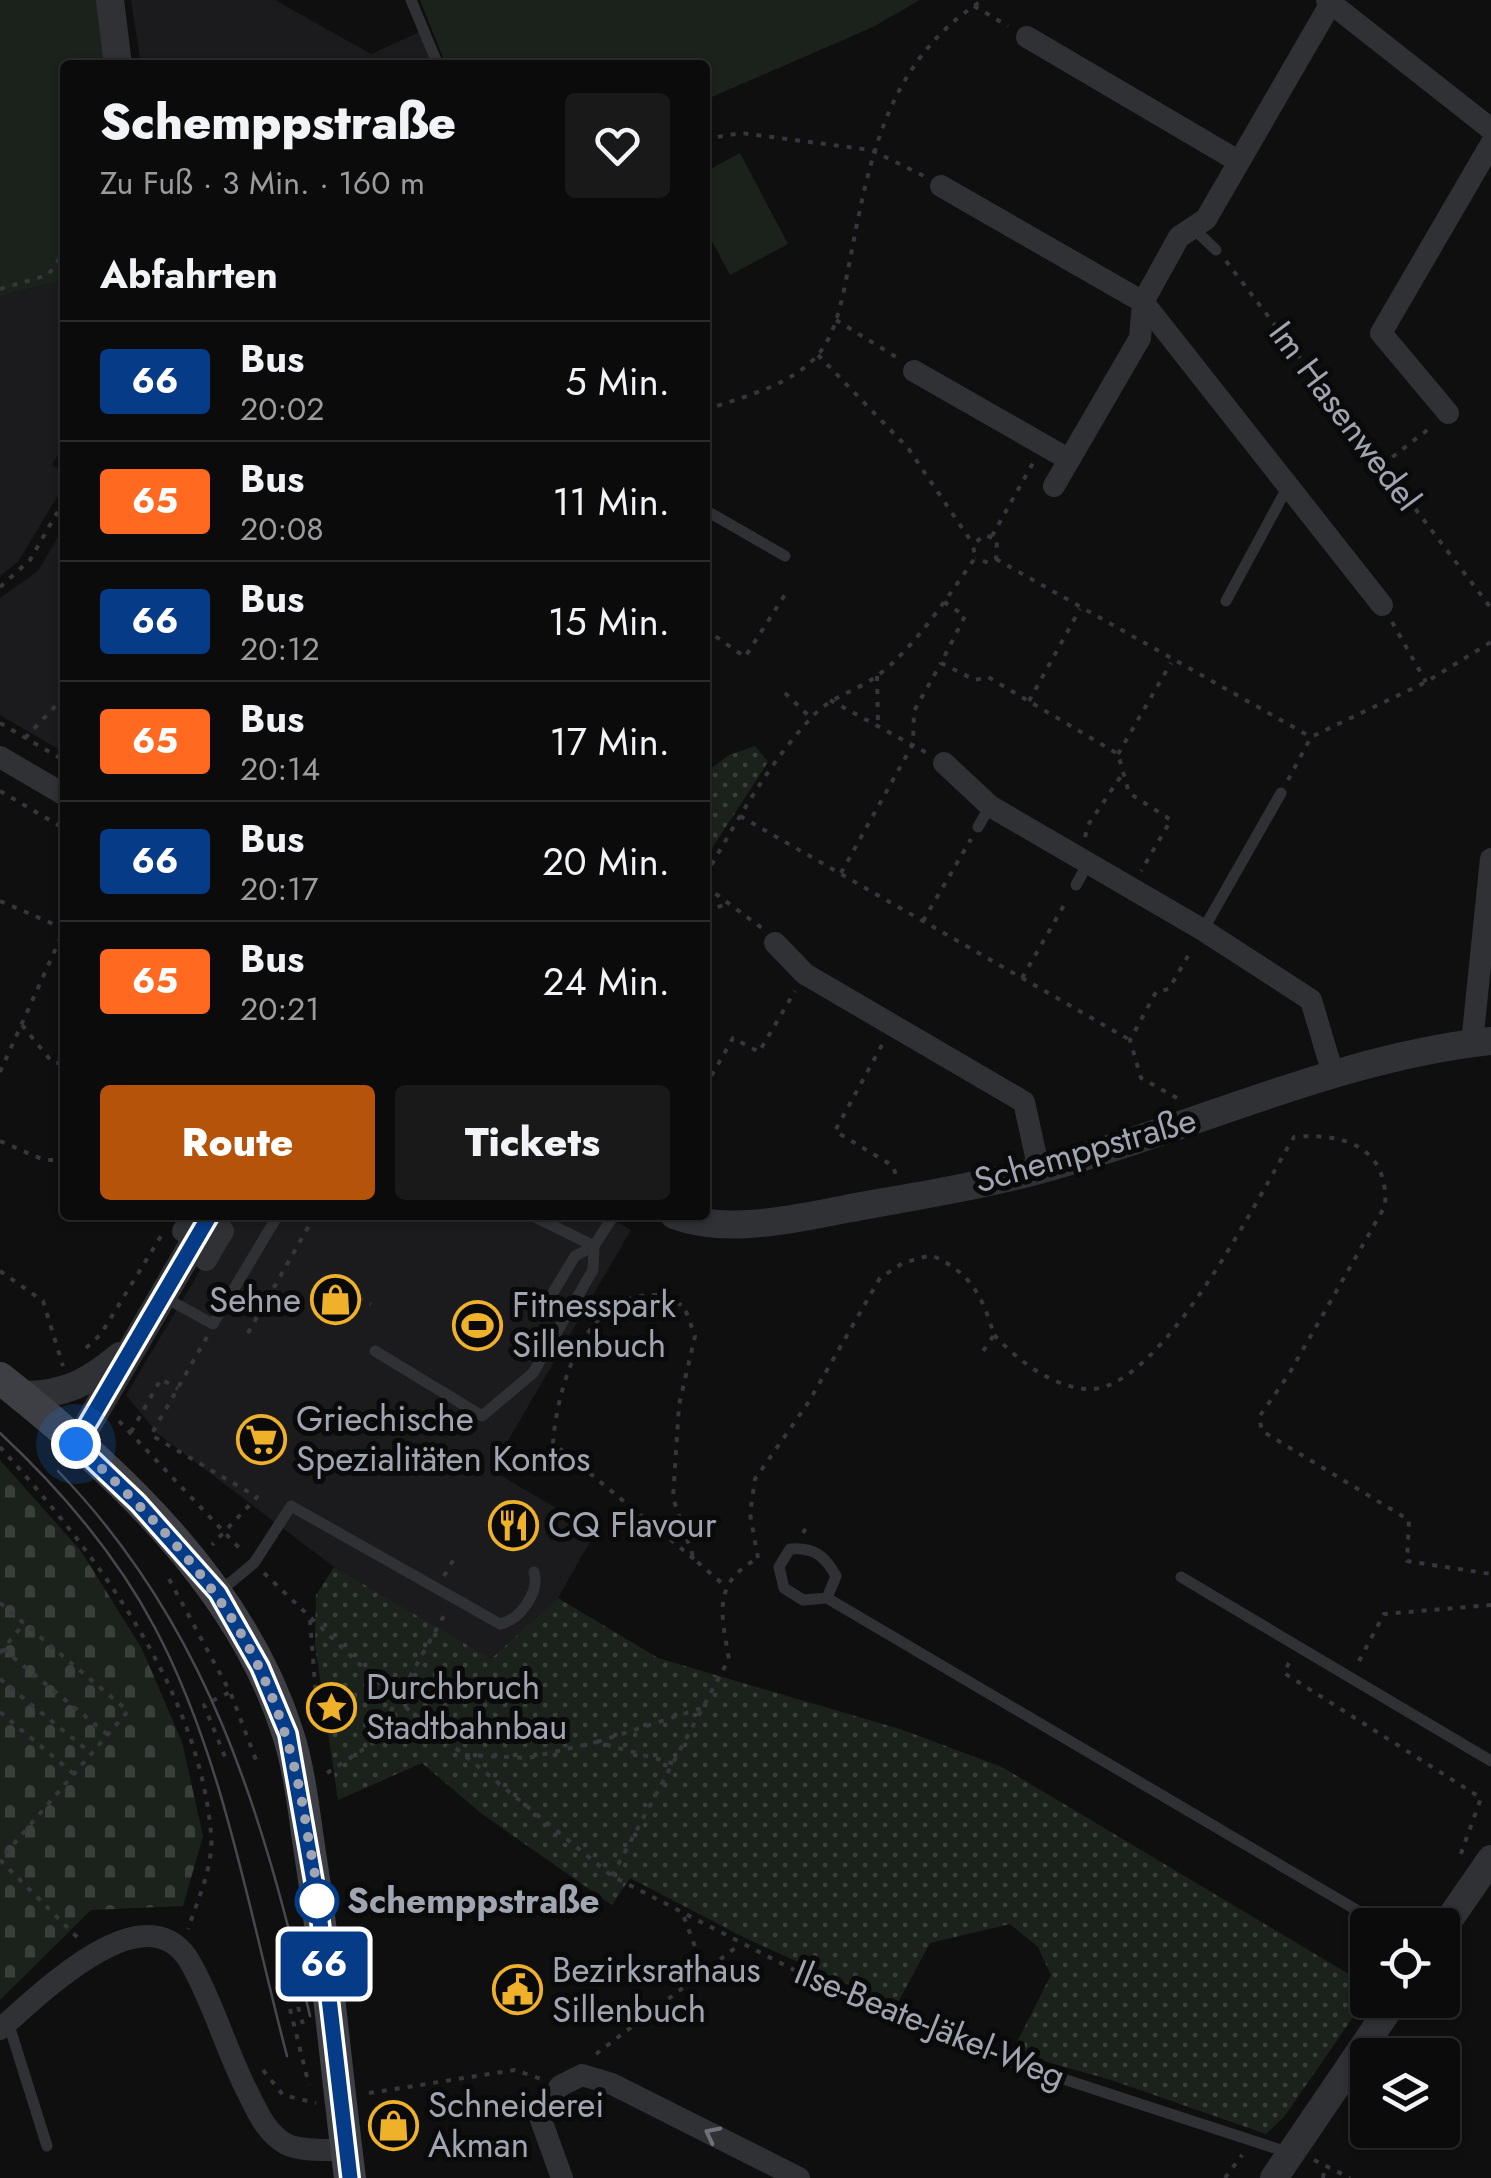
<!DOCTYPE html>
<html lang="de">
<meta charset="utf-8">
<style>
body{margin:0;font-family:Jost,sans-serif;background:#19191a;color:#f1f3f6;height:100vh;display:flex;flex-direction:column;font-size:38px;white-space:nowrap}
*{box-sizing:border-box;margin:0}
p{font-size:32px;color:#9a9b9d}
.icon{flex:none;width:55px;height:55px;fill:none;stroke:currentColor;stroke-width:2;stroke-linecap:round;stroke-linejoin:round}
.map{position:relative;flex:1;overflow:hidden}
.drawer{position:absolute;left:60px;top:60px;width:650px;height:1160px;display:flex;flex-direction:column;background:#0b0b0c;border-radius:10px;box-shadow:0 2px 8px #0004,0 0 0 2px #2b2b2d}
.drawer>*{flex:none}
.badge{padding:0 20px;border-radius:8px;font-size:35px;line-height:65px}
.fabs{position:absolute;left:1350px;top:1908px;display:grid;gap:20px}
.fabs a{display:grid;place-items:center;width:110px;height:110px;border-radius:10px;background:#0b0b0c;box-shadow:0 2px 8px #0004,0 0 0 2px #2b2b2d;font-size:50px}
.you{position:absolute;width:50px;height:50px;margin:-25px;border:8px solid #fff;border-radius:50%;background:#1a73e8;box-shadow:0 0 0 15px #1a73e833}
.map>.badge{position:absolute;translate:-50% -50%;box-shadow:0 0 0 5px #fff}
h2{padding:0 40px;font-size:38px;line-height:90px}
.round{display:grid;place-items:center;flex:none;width:105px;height:105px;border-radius:10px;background:#19191a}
.overview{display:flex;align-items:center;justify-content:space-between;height:170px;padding:0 40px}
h1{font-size:48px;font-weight:800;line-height:75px}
.cta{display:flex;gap:20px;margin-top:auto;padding:20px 40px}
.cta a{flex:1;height:115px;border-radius:10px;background:#b45309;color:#fff;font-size:40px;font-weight:800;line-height:115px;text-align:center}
.cta a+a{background:#19191a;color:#f1f3f6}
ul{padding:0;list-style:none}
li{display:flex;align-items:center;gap:30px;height:120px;padding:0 40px;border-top:2px solid #2b2b2d}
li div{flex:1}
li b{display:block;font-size:38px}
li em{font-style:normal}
li .badge{min-width:110px;font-weight:700;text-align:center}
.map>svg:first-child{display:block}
.built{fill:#1b1b1d}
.green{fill:url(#green-dots)}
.cemetery{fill:url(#cemetery-stones)}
.pitch{fill:#1b221c}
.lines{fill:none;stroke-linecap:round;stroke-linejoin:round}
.path{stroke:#36373c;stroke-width:4;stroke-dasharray:5 8;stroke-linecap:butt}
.service{stroke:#303135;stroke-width:11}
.minor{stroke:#303135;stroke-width:22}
.tertiary{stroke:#303135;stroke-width:28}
.secondary{stroke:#3e3f45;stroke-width:32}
.tram{stroke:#47484e;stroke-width:2.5}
.oneway{stroke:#6e7179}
.line-casing{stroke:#fff;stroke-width:22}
.line{stroke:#063b88;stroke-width:15}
.walk{stroke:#a0a5b1;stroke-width:10;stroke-dasharray:0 18}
.stop-dot{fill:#fff;stroke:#063b88;stroke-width:5}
.labels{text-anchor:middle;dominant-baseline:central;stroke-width:10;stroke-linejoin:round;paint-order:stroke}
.street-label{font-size:35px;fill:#a0a5b1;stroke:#0a0a0b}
.poi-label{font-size:35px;fill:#a0a5b1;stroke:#0a0a0b;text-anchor:start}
.stop-label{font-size:35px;font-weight:bold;fill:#a0a5b1;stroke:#0a0a0b;text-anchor:start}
</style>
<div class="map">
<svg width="1491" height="2178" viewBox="0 0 1491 2178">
<defs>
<pattern id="green-dots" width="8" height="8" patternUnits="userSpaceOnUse" patternTransform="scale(2.5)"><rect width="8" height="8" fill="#1b221c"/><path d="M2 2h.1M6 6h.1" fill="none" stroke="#393f3b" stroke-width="1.8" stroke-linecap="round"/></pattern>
<pattern id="cemetery-stones" width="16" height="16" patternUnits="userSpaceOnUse" patternTransform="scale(2.5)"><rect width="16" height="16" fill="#1b221c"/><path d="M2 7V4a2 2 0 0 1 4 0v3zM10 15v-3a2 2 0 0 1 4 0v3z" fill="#393f3b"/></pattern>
</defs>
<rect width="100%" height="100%" fill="#0f0f10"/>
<g class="built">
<polygon points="131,0 275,0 371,54 424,30 438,65 141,65"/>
<polygon points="65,280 65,443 52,465 65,472 65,484 18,562 0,576 0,296"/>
<polygon points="65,525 65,753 0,715 0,598 38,571"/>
<polygon points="233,1215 606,1215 631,1230 491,1470 596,1531 558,1598 491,1660 334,1567 157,1433 126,1395"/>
</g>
<g class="green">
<polygon points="755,746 768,762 705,859 705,773 729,755"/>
<polygon points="334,1567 491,1659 558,1598 658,1658 903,1730 1002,1767 1367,1985 1367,1997 1284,2117 1266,2134 1111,2080 1012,2052 1051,1975 1038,1947 1010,1924 930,1943 896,2006 747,1939 630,1878 612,1905 482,1814 422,1763 338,1800 315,1645 316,1595"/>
</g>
<polygon class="cemetery" points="0,1460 81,1551 142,1649 182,1742 203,1836 183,1906 91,1910 0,2000"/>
<g class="pitch">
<polygon points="0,0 103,0 113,65 65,65 65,280 0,296"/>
<polygon points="420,0 920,0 873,27 705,100 705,65 446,65"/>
<polygon points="740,153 788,244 730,275 705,228 705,172"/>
</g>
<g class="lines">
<g class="path">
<polyline points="974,6 1008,26"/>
<polyline points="705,139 741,133 871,150 924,176"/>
<polyline points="1226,261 1491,608"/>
<polyline points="0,289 48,275 65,251"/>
<polyline points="836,320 896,357"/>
<polyline points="818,355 908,448 973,544"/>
<path d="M 705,410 C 742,397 787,387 815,358 C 837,335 843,295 849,265 C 869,161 886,61 983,0"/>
<polyline points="1382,465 1430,428"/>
<polyline points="992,536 1033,463"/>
<polyline points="996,559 1311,737"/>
<polyline points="0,587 30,560 65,499"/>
<polyline points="944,602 965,616 941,663 975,680 988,677 1118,754 1129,793 1171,820 1141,871"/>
<polyline points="1392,622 1426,682"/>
<polyline points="705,629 745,657 786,593"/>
<polyline points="877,676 878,725"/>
<polyline points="785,693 811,718"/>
<polyline points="830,700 927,753"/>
<polyline points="1029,701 1080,609"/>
<polyline points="0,723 65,761"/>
<polyline points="25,738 65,696"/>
<polyline points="1118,754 1171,663"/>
<polyline points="1288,780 1311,737 1426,682 1491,642"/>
<polyline points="0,791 65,829"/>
<polyline points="740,816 1130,1040"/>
<polyline points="1085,837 1088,825 1123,773"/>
<polyline points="841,873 913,744 914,711 941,663"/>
<path d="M 705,876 C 737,821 768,764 812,717 C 831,696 855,692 877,676 C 913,650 949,595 975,558 L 973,544 L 985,535 L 997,540 L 996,559 L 989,563 L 975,558"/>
<polyline points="705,886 762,928"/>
<polyline points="0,901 65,929"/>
<polyline points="705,910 725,905"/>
<polyline points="923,921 971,839"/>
<polyline points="1022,978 1067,900"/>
<polyline points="22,1025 52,1062 65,1064"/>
<polyline points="882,1045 835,1131 893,1166 896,1175"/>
<polyline points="0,1072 65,928"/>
<polyline points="705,1087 733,1038 759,1052 795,991"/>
<polyline points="1177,1098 1141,1078 1130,1040 1156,992 1169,989 1192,949"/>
<polyline points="0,1141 44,1160 65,1160"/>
<polyline points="0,1271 43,1301 63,1366"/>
<polyline points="358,1298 371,1304"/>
<polyline points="248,1333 315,1215"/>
<path d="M 994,1335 C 1018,1360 1049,1385 1085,1389 C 1160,1397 1260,1192 1294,1137 C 1346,1132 1389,1149 1385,1206 L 1289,1374 L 1259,1417 L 1262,1431 L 1409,1520 L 1407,1561 L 1491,1574"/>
<polyline points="207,1337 151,1435 257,1497 212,1545"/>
<polyline points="86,1348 101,1334 161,1236"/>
<polyline points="119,1421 243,1552"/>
<polyline points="131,1432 161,1379 178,1389"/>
<path d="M 0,1447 C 94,1552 198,1686 211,1833 C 214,1865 198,1899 188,1929"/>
<polyline points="803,1533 809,1523"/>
<path d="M 758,1558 L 750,1514 L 755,1479 L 808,1403 L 880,1278 L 903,1263 L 931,1255 C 971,1273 982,1295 994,1335 L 979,1357"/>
<path d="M 694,1559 L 553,1443 C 557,1388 584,1294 654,1295 C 663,1295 676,1303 684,1306 L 695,1336 L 679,1405 L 673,1498 L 694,1559 L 725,1586"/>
<polyline points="264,1573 398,1701 612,1876 827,1987 990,2054"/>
<polyline points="444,1576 454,1559"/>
<polyline points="169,1579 230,1692 204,1705 225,1757"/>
<polyline points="0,1603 128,1711 0,1860"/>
<polyline points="310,1620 319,1735"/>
<polyline points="3,1649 108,1735"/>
<polyline points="0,1653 22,1626"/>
<polyline points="1359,1661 1384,1614 1491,1605"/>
<polyline points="1289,1663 1284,1673 1481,1798 1459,1859"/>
<polyline points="0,1679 92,1754"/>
<polyline points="231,1694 256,1760"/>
<polyline points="0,1712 74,1774"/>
<polyline points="597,1742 702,1708"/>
<polyline points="465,1755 528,1758 597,1742 675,1764"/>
<polyline points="327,1773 373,1743 446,1612"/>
<polyline points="0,1860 80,1940"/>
<path d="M 612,1876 L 729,1659 C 721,1613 712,1582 759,1558"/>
<polyline points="684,1917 704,1971"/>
<polyline points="298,2007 303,2024"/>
<polyline points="290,2009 309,2085"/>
<polyline points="596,2054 739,1945"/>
<polyline points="263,2070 283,2095 316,2103"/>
<polyline points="369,2093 515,2070 541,2079"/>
<polyline points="1314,2160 1350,2178"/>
<polyline points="1225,2178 1242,2155"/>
<polyline points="1323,2178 1325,2165"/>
</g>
<g class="service">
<polyline points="411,0 438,65"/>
<polyline points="1194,229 1216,250"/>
<polyline points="705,510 785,556"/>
<polyline points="1226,601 1287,488"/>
<polyline points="978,827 990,806"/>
<polyline points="1076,885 1088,863"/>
<polyline points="1203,930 1281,793"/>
<polyline points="162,1296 213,1324 278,1215"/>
<polyline points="539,1316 575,1256 594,1246 614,1215"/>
<polyline points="375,1351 482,1416 533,1373 593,1270 594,1246 531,1215"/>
<polyline points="1181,1577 1491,1761"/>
<path d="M 218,1593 L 254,1563 L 291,1506 L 500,1624 C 520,1620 540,1592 534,1572"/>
<path d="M 827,1598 L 836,1576 C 825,1556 814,1547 790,1549 L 779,1567 L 784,1588 L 803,1600 L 827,1598 L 1382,1925"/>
<polyline points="8,2022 47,2146"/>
<polyline points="1005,2060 1290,2153"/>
</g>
<g class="minor">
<polyline points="1327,0 1491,129"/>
<polyline points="1027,37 1238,161"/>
<polyline points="941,186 1143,302 1382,605"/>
<polyline points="914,371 1068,459"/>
<polyline points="1448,413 1381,333 1491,144"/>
<polyline points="1054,486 1140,338 1143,302 1179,237 1206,219 1331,3"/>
<polyline points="0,757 65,795"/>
<polyline points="944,763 990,806 1203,930 1311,1000 1333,1074"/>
<polyline points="775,943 805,974 1024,1102 1039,1170"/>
<polyline points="1472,1043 1491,859"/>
<polyline points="183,1231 193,1215"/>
<polyline points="206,1260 223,1231"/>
<path d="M 0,2029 C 40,1995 146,1887 190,1962 C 213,2002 225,2047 246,2089 C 256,2108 265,2133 286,2144 C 302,2152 329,2149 347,2151"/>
<polyline points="562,2178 541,2120 560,2086 582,2075 612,2084 799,2178"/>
</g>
<g class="tertiary">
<polyline points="110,0 118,65"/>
<path d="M 674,1215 C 728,1235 791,1219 846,1209 C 910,1197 976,1187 1039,1170 C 1190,1129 1335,1058 1491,1041"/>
<path d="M 22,1395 C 65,1395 87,1383 120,1356"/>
<polyline points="76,1445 210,1215"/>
<polyline points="1442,1930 1491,1859"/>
<polyline points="1274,2178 1395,2000"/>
</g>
<path class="secondary" d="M 0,1378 C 118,1471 242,1587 288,1734 C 300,1771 304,1814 310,1853 C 327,1961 336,2070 350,2178"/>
<g class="tram">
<path d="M 0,1433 C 61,1490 116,1554 155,1628 C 223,1756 250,1916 287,2056"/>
<path d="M 58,1471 C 208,1626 262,1811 310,2016"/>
</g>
</g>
<defs><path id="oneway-chevron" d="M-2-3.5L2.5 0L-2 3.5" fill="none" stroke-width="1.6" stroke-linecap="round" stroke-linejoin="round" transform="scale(2.5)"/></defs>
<use class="oneway" href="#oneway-chevron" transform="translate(712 2134) rotate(-153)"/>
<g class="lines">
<defs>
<polyline id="line" points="210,1215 76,1444 138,1503 218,1593 260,1667 288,1734 318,1904 350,2178"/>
</defs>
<use href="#line" class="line-casing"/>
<use href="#line" class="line"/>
<path class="walk" d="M 76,1444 C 206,1567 279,1649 307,1831 C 310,1850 320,1894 317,1901"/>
</g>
<defs>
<symbol id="shop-ring" viewBox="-11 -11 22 22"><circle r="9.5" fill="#0a0a0b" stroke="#eeb129" stroke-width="1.5"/><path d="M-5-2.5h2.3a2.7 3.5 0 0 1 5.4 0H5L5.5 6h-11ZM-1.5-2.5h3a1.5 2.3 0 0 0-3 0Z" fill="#eeb129"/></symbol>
<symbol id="stadium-ring" viewBox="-11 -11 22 22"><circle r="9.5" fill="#0a0a0b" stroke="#eeb129" stroke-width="1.5"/><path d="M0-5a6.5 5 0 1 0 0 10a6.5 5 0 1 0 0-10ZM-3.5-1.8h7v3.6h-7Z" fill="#eeb129"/></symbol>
<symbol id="supermarket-ring" viewBox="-11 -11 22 22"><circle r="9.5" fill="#0a0a0b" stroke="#eeb129" stroke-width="1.5"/><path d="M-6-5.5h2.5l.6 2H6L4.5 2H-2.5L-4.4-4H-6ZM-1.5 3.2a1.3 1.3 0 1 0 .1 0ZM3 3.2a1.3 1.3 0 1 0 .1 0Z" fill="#eeb129"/></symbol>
<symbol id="restaurant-ring" viewBox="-11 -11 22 22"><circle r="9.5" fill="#0a0a0b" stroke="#eeb129" stroke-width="1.5"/><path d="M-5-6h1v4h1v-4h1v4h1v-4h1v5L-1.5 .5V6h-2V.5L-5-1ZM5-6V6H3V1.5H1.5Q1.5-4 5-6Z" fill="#eeb129"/></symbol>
<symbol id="sight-ring" viewBox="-11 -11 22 22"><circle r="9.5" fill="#0a0a0b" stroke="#eeb129" stroke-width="1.5"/><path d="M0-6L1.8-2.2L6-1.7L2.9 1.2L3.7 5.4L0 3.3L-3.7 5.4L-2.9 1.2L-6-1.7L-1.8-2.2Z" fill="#eeb129"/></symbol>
<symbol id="civic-ring" viewBox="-11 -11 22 22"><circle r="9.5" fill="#0a0a0b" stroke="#eeb129" stroke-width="1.5"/><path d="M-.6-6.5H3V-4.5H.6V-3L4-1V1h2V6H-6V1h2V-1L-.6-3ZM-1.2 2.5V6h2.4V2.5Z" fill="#eeb129"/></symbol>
</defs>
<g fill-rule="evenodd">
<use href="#shop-ring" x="308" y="1272" width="55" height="55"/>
<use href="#stadium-ring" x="450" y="1298" width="55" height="55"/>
<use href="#supermarket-ring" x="234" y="1412" width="55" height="55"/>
<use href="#restaurant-ring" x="486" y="1498" width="55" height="55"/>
<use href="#sight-ring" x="304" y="1680" width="55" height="55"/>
<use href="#civic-ring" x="490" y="1962" width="55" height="55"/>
<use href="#shop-ring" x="366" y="2098" width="55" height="55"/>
</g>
<circle class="stop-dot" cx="317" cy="1901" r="20"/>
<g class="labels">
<g class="street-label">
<text transform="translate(1345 416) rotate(53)">Im Hasenwedel</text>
<text transform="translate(1085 1150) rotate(-16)">Schemppstraße</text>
<text transform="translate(930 2024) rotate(22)">Ilse-Beate-Jäkel-Weg</text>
</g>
<g class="poi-label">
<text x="301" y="1300" text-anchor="end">Sehne</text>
<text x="512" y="1305">Fitnesspark<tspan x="512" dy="40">Sillenbuch</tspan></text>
<text x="296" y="1419">Griechische<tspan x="296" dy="40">Spezialitäten Kontos</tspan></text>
<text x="548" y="1525">CQ Flavour</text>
<text x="366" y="1687">Durchbruch<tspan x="366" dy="40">Stadtbahnbau</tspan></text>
<text x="552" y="1970">Bezirksrathaus<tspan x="552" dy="40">Sillenbuch</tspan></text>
<text x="428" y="2105">Schneiderei<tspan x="428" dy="40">Akman</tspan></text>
</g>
<g class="stop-label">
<text x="347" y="1901">Schemppstraße</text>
</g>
</g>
</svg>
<div class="fabs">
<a><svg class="icon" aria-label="locate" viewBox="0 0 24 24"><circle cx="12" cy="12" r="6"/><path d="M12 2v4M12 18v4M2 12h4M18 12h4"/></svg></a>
<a><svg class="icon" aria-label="layers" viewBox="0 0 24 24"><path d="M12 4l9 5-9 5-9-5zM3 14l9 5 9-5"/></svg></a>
</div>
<div class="you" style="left:76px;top:1444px"></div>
<b class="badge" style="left:324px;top:1964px;background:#063b88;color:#fff">66</b>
<section class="drawer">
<div class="overview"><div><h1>Schemppstraße</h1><p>Zu Fuß · 3 Min. · 160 m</p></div><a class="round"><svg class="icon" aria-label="heart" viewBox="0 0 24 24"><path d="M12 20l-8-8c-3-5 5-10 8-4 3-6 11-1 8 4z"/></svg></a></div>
<h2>Abfahrten</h2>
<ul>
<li><span class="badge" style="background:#063b88;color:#fff">66</span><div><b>Bus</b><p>20:02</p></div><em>5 Min.</em></li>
<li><span class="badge" style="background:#ff6a20;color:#fff">65</span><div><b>Bus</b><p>20:08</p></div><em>11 Min.</em></li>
<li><span class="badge" style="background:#063b88;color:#fff">66</span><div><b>Bus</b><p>20:12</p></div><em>15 Min.</em></li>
<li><span class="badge" style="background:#ff6a20;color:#fff">65</span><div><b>Bus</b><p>20:14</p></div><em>17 Min.</em></li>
<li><span class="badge" style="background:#063b88;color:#fff">66</span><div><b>Bus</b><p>20:17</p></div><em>20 Min.</em></li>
<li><span class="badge" style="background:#ff6a20;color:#fff">65</span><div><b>Bus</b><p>20:21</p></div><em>24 Min.</em></li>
</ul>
<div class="cta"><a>Route</a><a>Tickets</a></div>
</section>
</div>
